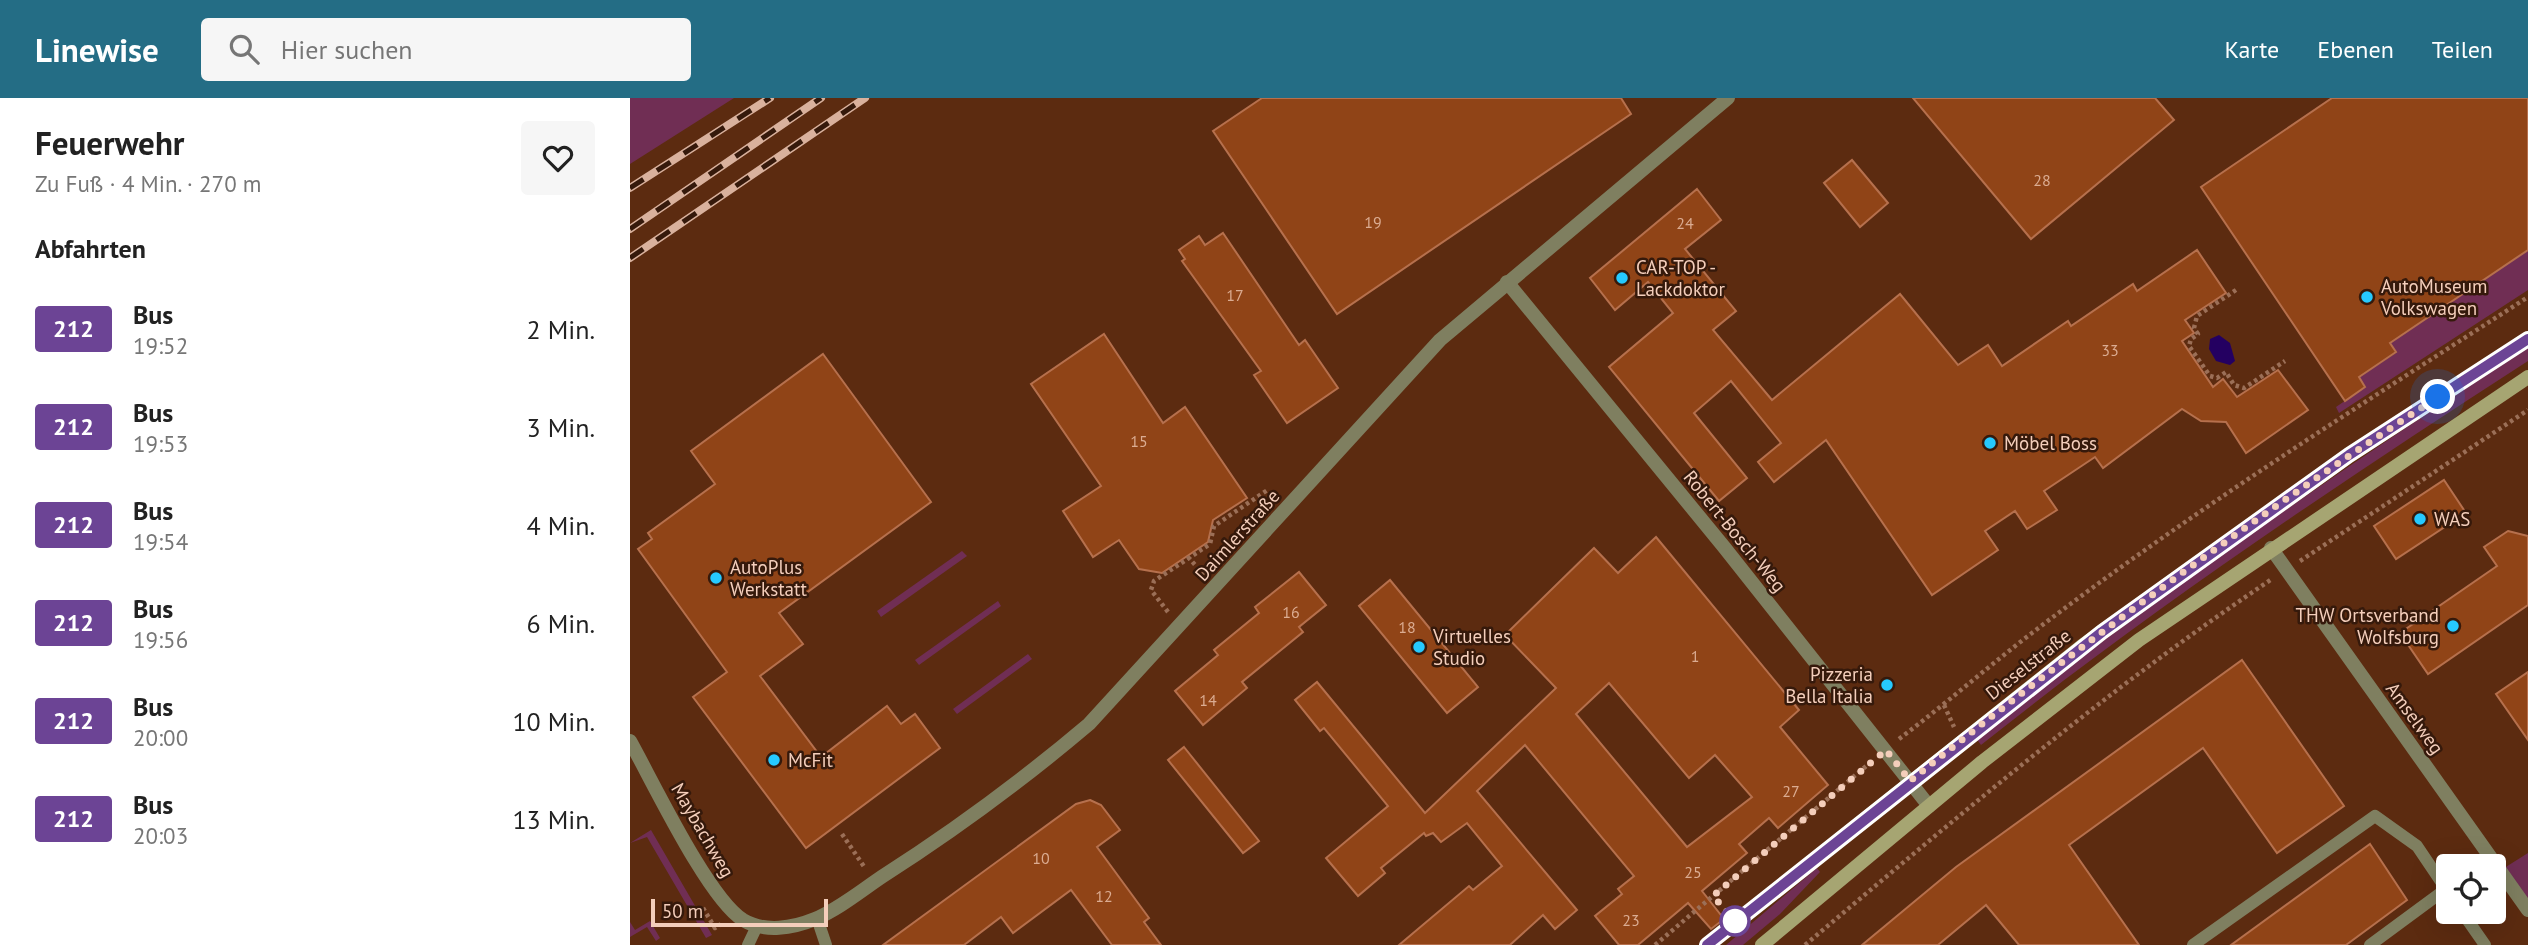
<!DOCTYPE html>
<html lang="de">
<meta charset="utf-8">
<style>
body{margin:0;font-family:"PT Sans",sans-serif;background:#f6f6f6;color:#222;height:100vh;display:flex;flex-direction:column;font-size:26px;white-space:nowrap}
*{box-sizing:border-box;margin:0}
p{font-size:23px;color:#767676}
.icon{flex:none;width:38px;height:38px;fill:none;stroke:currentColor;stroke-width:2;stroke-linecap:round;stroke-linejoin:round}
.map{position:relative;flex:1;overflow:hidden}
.side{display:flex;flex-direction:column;background:#fff;width:630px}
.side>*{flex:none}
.badge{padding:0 14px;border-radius:5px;font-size:24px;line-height:46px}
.controls{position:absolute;left:1806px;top:756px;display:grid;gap:14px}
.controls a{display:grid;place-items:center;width:70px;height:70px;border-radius:7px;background:#fff;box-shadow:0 7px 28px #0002;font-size:35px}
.scale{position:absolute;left:21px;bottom:18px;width:177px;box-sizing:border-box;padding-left:7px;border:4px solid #f4cebb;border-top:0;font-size:19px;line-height:24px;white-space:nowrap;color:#f4cebb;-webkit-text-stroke:5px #35190b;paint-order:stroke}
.you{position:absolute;width:35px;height:35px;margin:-18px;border:5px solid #fff;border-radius:50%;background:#1a73e8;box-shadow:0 0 0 10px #1a73e833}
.map>.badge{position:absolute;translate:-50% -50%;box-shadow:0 0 0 4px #fff}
h2{padding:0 35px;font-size:26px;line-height:63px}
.round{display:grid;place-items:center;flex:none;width:74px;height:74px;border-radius:7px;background:#f6f6f6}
.summary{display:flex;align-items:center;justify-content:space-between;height:119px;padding:0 35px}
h1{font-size:33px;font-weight:600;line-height:52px}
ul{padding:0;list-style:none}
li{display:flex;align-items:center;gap:21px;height:98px;padding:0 35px}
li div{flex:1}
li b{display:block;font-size:26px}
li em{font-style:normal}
li .badge{min-width:77px;font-weight:700;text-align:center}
header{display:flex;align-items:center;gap:42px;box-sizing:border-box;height:98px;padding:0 35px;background:#246d85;color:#fff}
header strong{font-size:33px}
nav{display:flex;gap:38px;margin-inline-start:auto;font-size:24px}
.search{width:490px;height:63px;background:#f6f6f6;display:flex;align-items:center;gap:18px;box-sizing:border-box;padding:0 24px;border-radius:7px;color:#767676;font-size:26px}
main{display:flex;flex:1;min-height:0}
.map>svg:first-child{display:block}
.green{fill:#702e54}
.water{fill:#240061}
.building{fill:#904417;stroke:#b6704d;stroke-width:2;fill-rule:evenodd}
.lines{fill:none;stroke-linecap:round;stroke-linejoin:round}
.path{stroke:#9b6f57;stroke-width:4.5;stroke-dasharray:3.5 3.5;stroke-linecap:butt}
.lane{stroke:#7f7f60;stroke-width:12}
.street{stroke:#7f7f60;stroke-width:14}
.secondary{stroke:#a6a572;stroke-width:14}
.rail-casing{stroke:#d9b19d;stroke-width:8}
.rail{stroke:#35190b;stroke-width:5;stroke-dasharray:16;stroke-linecap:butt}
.line-casing{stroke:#fff;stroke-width:16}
.line{stroke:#6c4495;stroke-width:10}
.walk{stroke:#f4cebb;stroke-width:7;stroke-dasharray:0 12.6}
.poi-dot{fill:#26c9fe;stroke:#35190b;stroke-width:2.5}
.stop-dot{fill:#fff;stroke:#6c4495;stroke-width:3.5}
.labels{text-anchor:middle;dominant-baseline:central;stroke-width:5;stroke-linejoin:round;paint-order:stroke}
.number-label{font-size:16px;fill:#dbac92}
.poi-label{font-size:19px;fill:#f4cebb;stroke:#35190b;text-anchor:start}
.street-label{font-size:19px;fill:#f4cebb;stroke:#35190b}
</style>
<header>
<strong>Linewise</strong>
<div class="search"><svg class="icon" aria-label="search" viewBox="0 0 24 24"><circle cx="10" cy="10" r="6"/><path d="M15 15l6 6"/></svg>Hier suchen</div>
<nav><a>Karte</a><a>Ebenen</a><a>Teilen</a></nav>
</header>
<main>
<section class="side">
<div class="summary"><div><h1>Feuerwehr</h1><p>Zu Fuß · 4 Min. · 270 m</p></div><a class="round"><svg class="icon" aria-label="heart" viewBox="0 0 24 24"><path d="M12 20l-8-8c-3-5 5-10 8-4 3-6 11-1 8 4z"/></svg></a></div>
<h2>Abfahrten</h2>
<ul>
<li><span class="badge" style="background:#6c4495;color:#fff">212</span><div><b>Bus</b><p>19:52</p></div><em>2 Min.</em></li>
<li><span class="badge" style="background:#6c4495;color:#fff">212</span><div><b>Bus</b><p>19:53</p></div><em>3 Min.</em></li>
<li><span class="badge" style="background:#6c4495;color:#fff">212</span><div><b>Bus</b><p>19:54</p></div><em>4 Min.</em></li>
<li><span class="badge" style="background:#6c4495;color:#fff">212</span><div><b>Bus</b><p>19:56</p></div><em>6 Min.</em></li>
<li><span class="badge" style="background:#6c4495;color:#fff">212</span><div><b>Bus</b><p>20:00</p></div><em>10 Min.</em></li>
<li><span class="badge" style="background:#6c4495;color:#fff">212</span><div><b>Bus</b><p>20:03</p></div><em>13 Min.</em></li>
</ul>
</section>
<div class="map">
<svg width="1898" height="847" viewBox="0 0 1898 847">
<rect width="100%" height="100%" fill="#5c2b10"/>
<g class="green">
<polygon points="0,0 104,0 0,66"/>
<polygon points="1898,152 1898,192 1709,315 1706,309 1735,289 1729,279 1766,255 1760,245"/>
<path d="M 1898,250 L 1898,263 C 1711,384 1525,508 1351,647 L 1346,640 C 1524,501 1708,372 1898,250 Z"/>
<polygon points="332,453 337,458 251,519 247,513"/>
<polygon points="368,503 371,508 289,567 285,562"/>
<polygon points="398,556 402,561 327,616 323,611"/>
<polygon points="21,732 82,837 76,840 17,739 0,745"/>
<polygon points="1898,755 1898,812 1871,772"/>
<polygon points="1187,770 1190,774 1150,816 1113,847 1096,847"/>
<polygon points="20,823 30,840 26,843 17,829 0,839 0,824 5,832"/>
</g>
<polygon class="water" points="1589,237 1600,245 1605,263 1600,267 1586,263 1579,251 1580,241"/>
<g class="building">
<polygon points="632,0 991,0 1001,16 707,216 583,33"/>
<polygon points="1283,0 1525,0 1544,22 1401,141"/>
<polygon points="1702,0 1898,0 1898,152 1760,245 1766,254 1729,279 1735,289 1715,303 1571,89"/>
<polygon points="1222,62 1258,105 1230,129 1194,85"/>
<polygon points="1067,91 1091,122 1055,151 1106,213 1083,232 1142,302 1270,196 1328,267 1358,247 1372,268 1438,223 1441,228 1503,186 1507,193 1567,152 1596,195 1555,222 1564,235 1552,243 1583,289 1593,281 1607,299 1648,272 1678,312 1616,355 1596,324 1571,323 1552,311 1473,370 1465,359 1414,393 1427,412 1397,431 1385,413 1355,433 1368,452 1302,497 1196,342 1144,384 1128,364 1151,345 1101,283 1064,315 1117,380 1089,403 979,269 1043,215 1018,184 985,212 960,180"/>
<polygon points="593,135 669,247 675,242 708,290 657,325 624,277 631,273 552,163 555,161 549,152 569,138 575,147"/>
<polygon points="474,236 533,325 555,309 617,400 583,422 578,444 532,475 509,471 489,442 463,459 433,413 471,388 401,286"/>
<polygon points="193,256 301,404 149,515 173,546 130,578 191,659 257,608 271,626 285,616 310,650 176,750 63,599 97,574 8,451 22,441 18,435 85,386 61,353"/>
<polygon points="1814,382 1836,415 1766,461 1744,428"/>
<polygon points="1878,433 1898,438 1898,507 1798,576 1770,535 1867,468 1854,449"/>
<path d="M 1026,439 L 1169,612 L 1150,629 L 1198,687 L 1148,730 L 1139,720 L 1109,746 L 1117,755 L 1072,793 L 1094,821 L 1081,831 L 1058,805 L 1008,847 L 989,847 L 965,818 L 992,796 L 988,791 L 1004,778 L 895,647 L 847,693 L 947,812 L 925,831 L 913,817 L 880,847 L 769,847 L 839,788 L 843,792 L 872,768 L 837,725 L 811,744 L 803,735 L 796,738 L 794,735 L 751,770 L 755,775 L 728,798 L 696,760 L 758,708 L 694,630 L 690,633 L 665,602 L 687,584 L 795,715 L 926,590 L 875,537 L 964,450 L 988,475 ZM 979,585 L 1059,680 L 1085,657 L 1122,699 L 1057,749 L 946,616 Z"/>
<polygon points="669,474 696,507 669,529 673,534 612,584 617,590 573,627 545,593 588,557 584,552 629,515 625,509"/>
<polygon points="760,482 848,589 817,615 729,508"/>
<polygon points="1612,562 1714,708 1647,755 1573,650 1439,747 1509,847 1389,847 1356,807 1308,847 1232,847 1326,769"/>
<polygon points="1898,574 1898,642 1866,596"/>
<polygon points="554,649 629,743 613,755 538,662"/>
<polygon points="460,702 471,707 490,732 467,749 519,820 514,824 531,847 482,847 441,792 383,835 371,819 334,847 253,847 446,706"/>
<polygon points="1740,746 1777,802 1716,847 1601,847"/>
</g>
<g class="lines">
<g class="path">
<polyline points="1606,192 1567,218 1564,230 1568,236 1561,241 1559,248 1580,278 1587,280 1596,274 1604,287 1614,290 1655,263"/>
<polyline points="1670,463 1898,312"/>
<polyline points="574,477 559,460 580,446 584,428 639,391"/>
<polyline points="538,514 521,492 524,483 559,460"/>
<polyline points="1314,607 1324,629"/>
<path d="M 1269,641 C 1313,608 1354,572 1398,538 C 1557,416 1729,308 1898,199"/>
<polyline points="212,736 235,770"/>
<polyline points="73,810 85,830 91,826"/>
<polyline points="1025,847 1241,664"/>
<path d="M 1175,847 C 1326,720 1477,591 1642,481"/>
</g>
<g class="lane">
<polyline points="1832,814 1855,847"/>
<polyline points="187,820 196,847"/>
<polyline points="118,847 127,828"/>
<polyline points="1563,847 1745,718 1787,748 1818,794"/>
<polyline points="1740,847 1816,791"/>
</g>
<g class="street">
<polyline points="877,184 1094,449 1299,708"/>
<polyline points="1641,450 1898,812"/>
<path d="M 0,643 C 23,684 78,800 113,822 C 135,835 163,830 185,821 C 209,811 232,792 253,778 C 325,732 394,681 459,626 L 810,242 L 1098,0"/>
</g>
<g class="secondary">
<polyline points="1077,847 1452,548 1719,357 1898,241"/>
<polyline points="1132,847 1352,664 1509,542 1898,279"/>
</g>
<defs>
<g id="rail">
<polyline points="0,90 140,0"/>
<polyline points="0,131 191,0"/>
<polyline points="0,160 235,0"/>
</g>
</defs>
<use href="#rail" class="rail-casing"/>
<use href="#rail" class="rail"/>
</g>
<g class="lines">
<defs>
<polyline id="line" points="1077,847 1472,534 1719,357 1898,241"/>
</defs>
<use href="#line" class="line-casing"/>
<use href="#line" class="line"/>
<path class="walk" d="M 1105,823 L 1083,798 L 1256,652 L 1280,683 C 1450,547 1626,417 1808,299"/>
</g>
<g class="poi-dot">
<circle cx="992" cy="180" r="7"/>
<circle cx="1737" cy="199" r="7"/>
<circle cx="1360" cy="345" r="7"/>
<circle cx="1790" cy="421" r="7"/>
<circle cx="86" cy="480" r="7"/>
<circle cx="1823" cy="528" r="7"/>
<circle cx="789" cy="549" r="7"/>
<circle cx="1257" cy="587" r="7"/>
<circle cx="144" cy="662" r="7"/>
</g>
<circle class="stop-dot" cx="1105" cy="823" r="14"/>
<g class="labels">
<g class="number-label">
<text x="1412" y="82">28</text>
<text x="743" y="124">19</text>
<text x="1055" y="125">24</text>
<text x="605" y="197">17</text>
<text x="1480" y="252">33</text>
<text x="509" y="343">15</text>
<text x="661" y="514">16</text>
<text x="777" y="529">18</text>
<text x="1065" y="558">1</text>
<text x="578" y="602">14</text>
<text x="1161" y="693">27</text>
<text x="411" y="760">10</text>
<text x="1063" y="774">25</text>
<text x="474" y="798">12</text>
<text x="1001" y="822">23</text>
</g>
<g class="poi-label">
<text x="1006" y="169">CAR-TOP -<tspan x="1006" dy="22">Lackdoktor</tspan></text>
<text x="1751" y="188">AutoMuseum<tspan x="1751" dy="22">Volkswagen</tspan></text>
<text x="1374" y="345">Möbel Boss</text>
<text x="1804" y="421">WAS</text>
<text x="100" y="469">AutoPlus<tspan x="100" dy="22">Werkstatt</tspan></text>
<text x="1809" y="517" text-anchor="end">THW Ortsverband<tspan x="1809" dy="22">Wolfsburg</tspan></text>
<text x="803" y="538">Virtuelles<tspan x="803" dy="22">Studio</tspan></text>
<text x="1243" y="576" text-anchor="end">Pizzeria<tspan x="1243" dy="22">Bella Italia</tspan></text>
<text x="158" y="662">McFit</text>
</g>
<g class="street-label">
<text transform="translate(1105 433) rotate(51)">Robert-Bosch-Weg</text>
<text transform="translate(607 437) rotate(-48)">Daimlerstraße</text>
<text transform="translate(1398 566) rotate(-38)">Dieselstraße</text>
<text transform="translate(1785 620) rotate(54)">Amselweg</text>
<text transform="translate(73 732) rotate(60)">Maybachweg</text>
</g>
</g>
</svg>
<div class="controls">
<a><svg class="icon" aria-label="locate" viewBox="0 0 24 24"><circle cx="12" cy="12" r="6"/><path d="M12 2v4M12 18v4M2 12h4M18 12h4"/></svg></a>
</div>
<div class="scale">50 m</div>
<div class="you" style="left:1808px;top:299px"></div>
</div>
</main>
